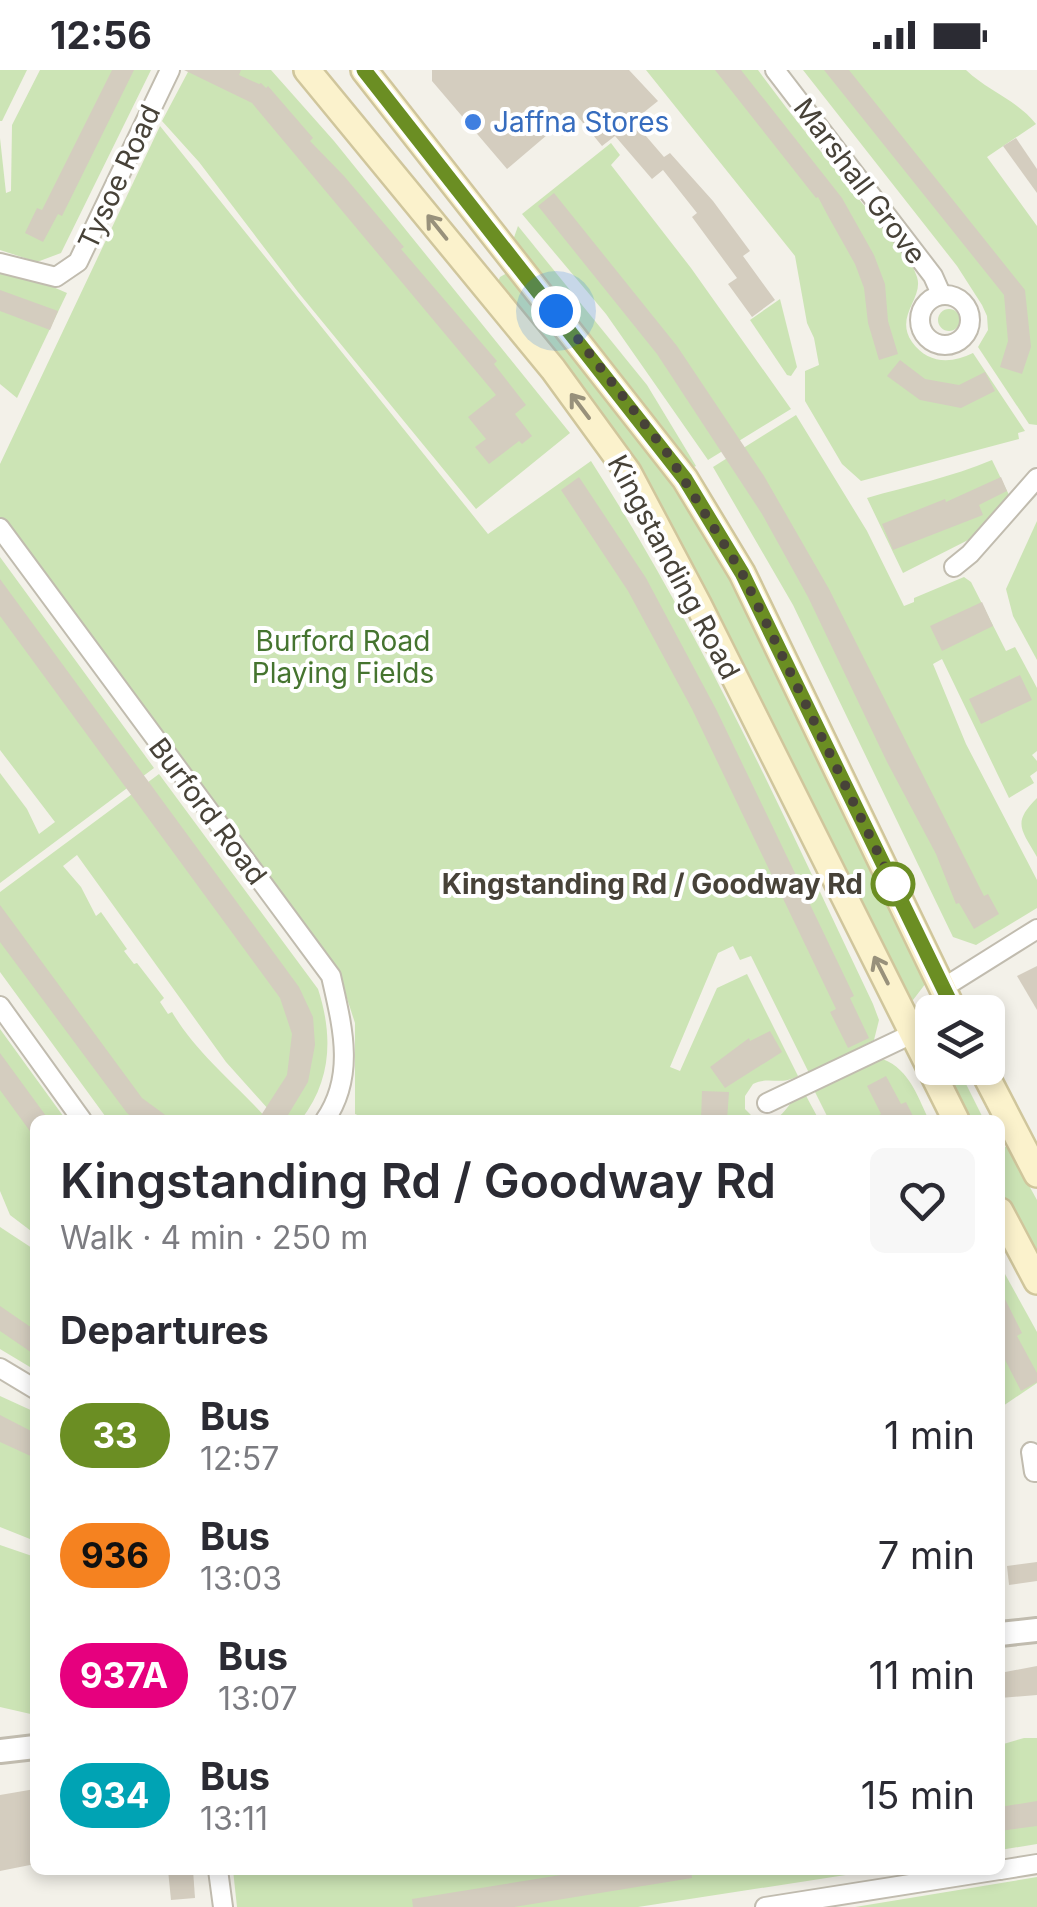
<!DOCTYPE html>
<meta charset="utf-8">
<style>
body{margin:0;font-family:Inter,sans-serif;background:#f7f7f7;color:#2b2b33;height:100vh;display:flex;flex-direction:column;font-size:38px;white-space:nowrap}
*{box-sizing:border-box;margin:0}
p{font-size:32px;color:#7c7c81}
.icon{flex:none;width:55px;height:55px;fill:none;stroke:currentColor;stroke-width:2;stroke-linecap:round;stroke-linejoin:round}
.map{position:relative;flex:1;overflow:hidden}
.panel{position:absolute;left:30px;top:1045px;width:975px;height:760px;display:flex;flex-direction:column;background:#fff;border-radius:15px;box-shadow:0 5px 15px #0003}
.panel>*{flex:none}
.badge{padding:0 20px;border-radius:32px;font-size:35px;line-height:65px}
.controls{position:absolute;left:915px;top:925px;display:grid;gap:20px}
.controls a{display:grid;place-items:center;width:90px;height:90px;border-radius:15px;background:#fff;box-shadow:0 5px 15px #0003;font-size:50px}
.you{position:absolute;width:50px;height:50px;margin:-25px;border:8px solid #fff;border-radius:50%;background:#1a73e8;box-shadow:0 0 0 15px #1a73e833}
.map>.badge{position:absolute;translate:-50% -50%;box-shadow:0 0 0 5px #fff}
h2{padding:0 30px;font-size:38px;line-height:90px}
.round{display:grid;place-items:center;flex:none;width:105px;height:105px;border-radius:15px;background:#f7f7f7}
.summary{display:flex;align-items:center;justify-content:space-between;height:170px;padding:0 30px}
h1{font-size:48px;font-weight:600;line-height:75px}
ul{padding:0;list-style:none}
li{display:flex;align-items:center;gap:30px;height:120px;padding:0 30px}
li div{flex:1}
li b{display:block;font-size:38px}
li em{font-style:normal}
li .badge{min-width:110px;font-weight:700;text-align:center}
.status{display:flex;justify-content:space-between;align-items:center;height:70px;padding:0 50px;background:#fff;direction:ltr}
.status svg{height:28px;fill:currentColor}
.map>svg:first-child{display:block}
.green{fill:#cce4b5}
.building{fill:#d4cdbf}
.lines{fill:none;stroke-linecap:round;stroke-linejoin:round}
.minor-casing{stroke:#c1bcaf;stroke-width:22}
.tertiary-casing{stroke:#c1bcaf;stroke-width:28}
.secondary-casing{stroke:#d0c69c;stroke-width:30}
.minor{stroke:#fff;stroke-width:18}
.tertiary{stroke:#fff;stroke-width:22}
.secondary{stroke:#fbf2cc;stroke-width:25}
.oneway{stroke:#98917b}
.line-casing{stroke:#fff;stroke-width:22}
.line{stroke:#6b8e23;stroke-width:15}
.walk{stroke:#474238;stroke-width:10;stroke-dasharray:0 18}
.shop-dot{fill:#3f7fe0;stroke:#fff;stroke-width:4}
.stop-dot{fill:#fff;stroke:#6b8e23;stroke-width:5}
.labels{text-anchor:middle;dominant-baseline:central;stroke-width:8;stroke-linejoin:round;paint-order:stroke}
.shop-label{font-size:28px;fill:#366cbe;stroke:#fff;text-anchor:start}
.street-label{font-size:28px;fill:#474238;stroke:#fff}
.park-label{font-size:28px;fill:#45742f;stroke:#fff}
.stop-label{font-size:28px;font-weight:bold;fill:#474238;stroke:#fff;text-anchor:end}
</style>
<div class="status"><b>12:56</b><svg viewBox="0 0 49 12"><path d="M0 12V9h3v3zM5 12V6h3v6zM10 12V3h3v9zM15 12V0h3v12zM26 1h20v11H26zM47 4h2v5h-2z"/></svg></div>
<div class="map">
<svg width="1037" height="1837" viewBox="0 0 1037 1837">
<rect width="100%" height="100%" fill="#f3f1e9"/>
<g class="green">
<polygon points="0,0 27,0 2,51 0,51"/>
<polygon points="40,0 151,0 61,183 37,192 0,180 0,68 6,123 11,121 12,55"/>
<polygon points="189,0 271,0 334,71 570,363 476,439 298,222 199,92 162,51"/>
<path d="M 646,0 L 758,0 C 791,45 827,89 862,133 C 880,154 908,180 917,207 C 924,228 894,246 912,272 C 928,294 951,294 973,283 L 1025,361 L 1018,363 L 1019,369 L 861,411 L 842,394 L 805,331 L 805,301 L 819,295 L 814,268 L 807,253 L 795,186 Z"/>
<path d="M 803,0 L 966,0 C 988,21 1017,30 1036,54 L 987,87 L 1037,156 L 1037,355 L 1029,354 L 978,277 L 988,260 L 987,246 L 982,235 L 957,196 Z"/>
<path d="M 160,56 L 488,464 L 591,391 C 702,563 785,749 873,934 L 879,950 L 874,970 L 809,1003 L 751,886 L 740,890 L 733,876 L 718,883 L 670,997 L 680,1001 L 717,918 L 747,904 L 798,1006 C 780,1016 769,1006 753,1014 L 745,1026 L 745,1039 L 756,1050 L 369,1050 L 355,1044 L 355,953 L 338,901 L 15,463 L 0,447 L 0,394 Z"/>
<polygon points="611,73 620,85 611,95 691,198 791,339 708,390 606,244 522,144"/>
<polygon points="518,156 647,315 696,396 690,399 511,176"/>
<polygon points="0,198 21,203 67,223 17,328 0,314"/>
<polygon points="507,203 673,415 733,512 926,913 913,930 906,927 691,491 627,387 497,214 500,207"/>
<polygon points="780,229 797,297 791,306 787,305 750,250"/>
<circle cx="949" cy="250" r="11"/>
<polygon points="796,345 867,461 904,536 914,532 914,528 964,507 971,512 1006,581 1015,577 1037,618 1037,681 1032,685 1037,691 1037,701 1030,706 1034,713 1009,728 942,589 933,594 966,674 1037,810 1037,838 976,875 953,867 793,535 713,397"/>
<path d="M 992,390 L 1010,427 L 978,465 L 903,503 L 867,428 C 908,416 952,407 992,390 Z"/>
<polygon points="1037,451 1037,590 1013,546 1006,519"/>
<polygon points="0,487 154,698 0,813 0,703 27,739 39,764 55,752 0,680"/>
<path d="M 159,704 L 318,919 C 333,965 332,1010 301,1050 L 278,1050 L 226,992 L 77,785 L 63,796 L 81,817 L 96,846 L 101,842 L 127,879 L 124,881 L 134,894 L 137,893 L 164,928 L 160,932 L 168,944 L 172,942 C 196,983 236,1014 268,1050 L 108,1050 L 0,902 L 0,822 Z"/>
<path d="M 1037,728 L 1037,787 C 1021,759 1012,753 1037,728 Z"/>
<polygon points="0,959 66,1050 35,1050 35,1164 10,1145 0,1121"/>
<path d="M 877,987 C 908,996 916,1023 929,1050 L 829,1050 L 813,1018 Z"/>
<polygon points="949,998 958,998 984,1050 967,1050 951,1011"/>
<path d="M 804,1022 L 819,1050 L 774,1050 C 788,1042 788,1031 804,1022 Z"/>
<polygon points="1000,1074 1008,1078 1037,1130 1037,1192 1000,1119"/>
<polygon points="0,1157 35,1180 35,1300 0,1279"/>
<polygon points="1000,1195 1037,1262 1037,1313 1000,1338"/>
<polygon points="0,1326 35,1342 35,1471 0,1457"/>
<polygon points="0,1475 35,1487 35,1645 0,1637"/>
<polygon points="1024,1668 1037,1668 1037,1774 1000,1780 1000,1675"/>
<polygon points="233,1800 878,1800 638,1837 237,1837"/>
<polygon points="1037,1807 1037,1837 855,1837"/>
</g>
<g class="building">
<polygon points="112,0 134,0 62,146 58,144 43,172 25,163 37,138 42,140"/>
<polygon points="184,0 241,0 239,5 259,14 261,13 266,18 268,16 313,68 310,71 344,106 404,177 401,179 497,291 494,294 526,335 515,344 532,366 522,374 519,371 489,394 475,377 486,369 468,347 496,325 252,33"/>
<polygon points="432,0 629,0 658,31 633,51 664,87 670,83 713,131 750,181 743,186 775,230 752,247 728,214 737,208 692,147 697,143 663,100 652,109 615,66 602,76 574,42 507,99 432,11"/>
<polygon points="715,0 741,0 842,128 874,185 885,214 888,251 898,284 879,290 868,253 864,218 855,194 828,146 818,127 816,128"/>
<polygon points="824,0 849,0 1025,220 1031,277 1022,304 1000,297 1008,271 1004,225"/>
<polygon points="1016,68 1037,99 1037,123 1003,76"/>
<polygon points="554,123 677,276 764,406 829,519 984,826 988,824 999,844 974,859 959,833 956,834 936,784 887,692 808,527 762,444 657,284 538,136"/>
<polygon points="0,220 58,241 50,260 0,241"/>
<polygon points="900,290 925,309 959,315 985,302 995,321 961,338 920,330 887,306"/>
<polygon points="579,407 646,508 717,641 854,926 850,928 869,968 848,978 830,942 836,939 692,639 628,521 561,420"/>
<polygon points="1001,407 1007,421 979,435 983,445 893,480 882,454 945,429 946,432"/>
<polygon points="0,509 299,917 313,947 315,975 308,1012 285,1050 258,1050 287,1005 292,964 280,928 0,546"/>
<polygon points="982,532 993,556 942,581 930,556"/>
<polygon points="1020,605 1032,630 981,654 969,629"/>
<polygon points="0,835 142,1028 172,1050 136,1050 127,1043 0,872"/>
<polygon points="1037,896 1037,940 1017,906"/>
<polygon points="770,961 782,982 725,1018 710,997 749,968 750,971"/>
<polygon points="0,983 49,1050 35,1050 35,1068 0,1020"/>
<polygon points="886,1006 901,1034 906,1032 915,1050 869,1050 881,1044 867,1016"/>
<polygon points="702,1021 729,1022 727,1050 701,1050"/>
<polygon points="1000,1219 1022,1263 1017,1266 1037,1303 1037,1312 1021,1321 1000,1280"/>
<polygon points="0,1236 35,1260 35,1285 0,1261"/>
<polygon points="0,1345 35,1363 35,1388 0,1372"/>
<polygon points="1037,1492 1037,1511 1009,1515 1007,1496"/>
<polygon points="1037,1596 1037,1625 1000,1628 1000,1603"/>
<polygon points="35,1719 35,1794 0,1801 0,1725"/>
<polygon points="1037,1731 1037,1756 1000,1761 1000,1737"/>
<polygon points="168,1800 193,1800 195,1828 171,1830"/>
<polygon points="592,1800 691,1800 692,1808 514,1837 413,1837 412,1829"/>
</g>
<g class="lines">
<defs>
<g id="minor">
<polyline points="775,0 933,206 941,224"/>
<polyline points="0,193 56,207 78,192 170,0"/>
<circle cx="945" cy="250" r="25"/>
<path d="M 0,458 L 331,906 C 342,955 356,1005 325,1050"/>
<polyline points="954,497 970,484 1037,408"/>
<polyline points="943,918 1037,859"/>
<polyline points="0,936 82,1050"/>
<polyline points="767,1033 914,963"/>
<polyline points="0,1298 35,1319"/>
<polyline points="1031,1382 1034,1402 1037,1402"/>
<polyline points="218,1800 223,1837"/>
<polyline points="1000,1800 1037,1794"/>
<polyline points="765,1837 999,1800"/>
</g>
<g id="tertiary">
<polyline points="1000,1564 1037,1560"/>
<polyline points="0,1681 35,1677"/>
</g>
<g id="secondary">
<polyline points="307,0 553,299 628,402 698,534 956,1050"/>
<polyline points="364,0 685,409 742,503 954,942"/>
<polyline points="982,998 1037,1104"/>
<polyline points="1000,1141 1037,1211"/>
</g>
</defs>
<use href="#minor" class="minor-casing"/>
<use href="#tertiary" class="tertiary-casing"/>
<use href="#secondary" class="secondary-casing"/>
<use href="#minor" class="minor"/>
<use href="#tertiary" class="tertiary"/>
<use href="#secondary" class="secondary"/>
</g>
<defs><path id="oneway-shaft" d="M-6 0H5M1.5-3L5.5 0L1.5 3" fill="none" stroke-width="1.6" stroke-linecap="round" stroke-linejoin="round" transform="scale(2.5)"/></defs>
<g class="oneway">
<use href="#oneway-shaft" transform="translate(437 157) rotate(-129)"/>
<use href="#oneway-shaft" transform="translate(580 336) rotate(-127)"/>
<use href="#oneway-shaft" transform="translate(881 900) rotate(-117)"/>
</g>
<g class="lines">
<defs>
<polyline id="line" points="364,0 685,409 742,503 955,942"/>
</defs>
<use href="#line" class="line-casing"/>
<use href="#line" class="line"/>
<polyline class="walk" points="556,241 668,384 742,503 895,818 893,814"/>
</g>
<circle class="shop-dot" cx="473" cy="52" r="10"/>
<circle class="stop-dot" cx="893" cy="814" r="20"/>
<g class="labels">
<g class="shop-label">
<text x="493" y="52">Jaffna Stores</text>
</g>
<g class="street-label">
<text transform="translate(119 107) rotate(-65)">Tysoe Road</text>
<text transform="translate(860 111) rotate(53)">Marshall Grove</text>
<text transform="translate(674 497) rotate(62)">Kingstanding Road</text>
<text transform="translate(208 741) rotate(53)">Burford Road</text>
</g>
<g class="park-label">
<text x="343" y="571">Burford Road<tspan x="343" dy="32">Playing Fields</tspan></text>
</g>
<g class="stop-label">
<text x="863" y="814">Kingstanding Rd / Goodway Rd</text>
</g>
</g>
</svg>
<div class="controls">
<a><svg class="icon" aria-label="layers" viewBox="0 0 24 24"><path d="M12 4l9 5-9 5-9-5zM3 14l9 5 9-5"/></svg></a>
</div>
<div class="you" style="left:556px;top:241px"></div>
<section class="panel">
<div class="summary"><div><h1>Kingstanding Rd / Goodway Rd</h1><p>Walk · 4 min · 250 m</p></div><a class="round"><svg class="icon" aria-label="heart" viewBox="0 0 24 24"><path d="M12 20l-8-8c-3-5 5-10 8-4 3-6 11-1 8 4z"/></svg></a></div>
<h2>Departures</h2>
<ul>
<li><span class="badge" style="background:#6b8e23;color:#fff">33</span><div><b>Bus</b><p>12:57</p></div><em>1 min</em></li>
<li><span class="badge" style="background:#f58220;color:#111">936</span><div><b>Bus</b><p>13:03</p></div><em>7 min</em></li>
<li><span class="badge" style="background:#e6007e;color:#fff">937A</span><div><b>Bus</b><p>13:07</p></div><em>11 min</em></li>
<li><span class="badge" style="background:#00a3b4;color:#fff">934</span><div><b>Bus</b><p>13:11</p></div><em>15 min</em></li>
</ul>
</section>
</div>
